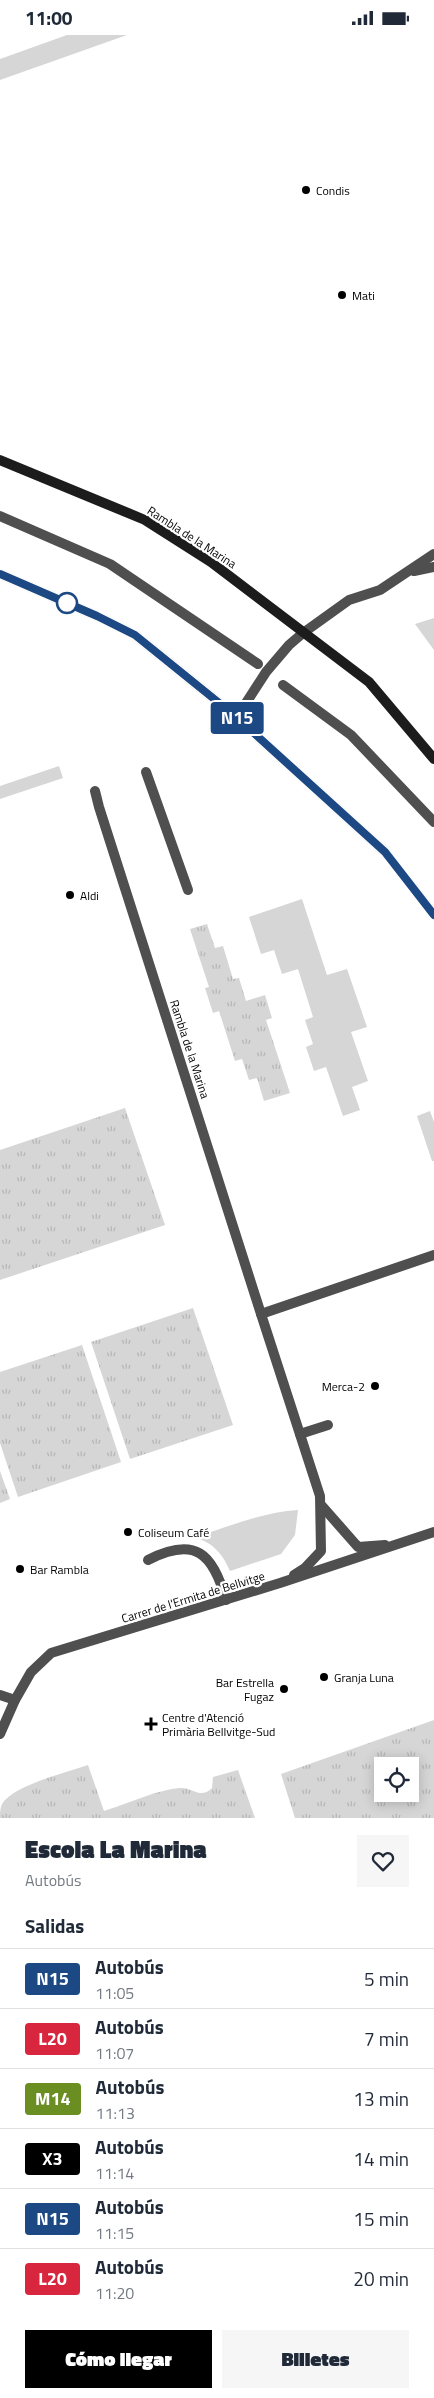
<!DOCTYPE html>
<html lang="es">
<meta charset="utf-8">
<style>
body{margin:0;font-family:"Titillium Web",sans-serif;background:#f6f6f7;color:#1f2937;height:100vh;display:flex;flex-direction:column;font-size:19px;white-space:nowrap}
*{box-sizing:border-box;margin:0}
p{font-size:16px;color:#747a83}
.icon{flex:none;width:28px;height:28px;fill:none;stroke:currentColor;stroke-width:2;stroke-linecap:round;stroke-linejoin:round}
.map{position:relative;height:1783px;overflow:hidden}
.side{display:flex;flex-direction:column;background:#fff;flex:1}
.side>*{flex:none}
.badge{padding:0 10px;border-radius:4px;font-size:18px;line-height:32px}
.tools{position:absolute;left:374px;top:1722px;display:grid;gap:10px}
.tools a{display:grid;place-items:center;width:45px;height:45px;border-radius:0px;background:#fff;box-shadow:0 2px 12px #0003;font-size:25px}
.map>.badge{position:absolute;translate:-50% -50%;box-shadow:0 0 0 2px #fff}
h2{padding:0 25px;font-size:19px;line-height:45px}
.round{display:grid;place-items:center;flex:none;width:52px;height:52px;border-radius:0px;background:#f6f6f7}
.overview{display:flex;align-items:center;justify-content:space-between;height:85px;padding:0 25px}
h1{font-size:24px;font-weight:800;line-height:38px}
.primary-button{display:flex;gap:10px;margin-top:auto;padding:10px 25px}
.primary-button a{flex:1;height:58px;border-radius:0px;background:#000;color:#fff;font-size:20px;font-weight:800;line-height:58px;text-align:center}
.primary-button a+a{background:#f6f6f7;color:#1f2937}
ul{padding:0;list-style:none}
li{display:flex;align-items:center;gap:15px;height:60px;padding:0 25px;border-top:1px solid #e0e1e3}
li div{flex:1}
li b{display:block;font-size:19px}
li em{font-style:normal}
li .badge{min-width:55px;font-weight:700;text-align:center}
.status{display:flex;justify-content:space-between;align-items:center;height:35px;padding:0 25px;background:#fff;direction:ltr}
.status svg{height:14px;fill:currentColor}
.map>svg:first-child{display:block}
.green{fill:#d6d6d6}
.park{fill:url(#park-tufts);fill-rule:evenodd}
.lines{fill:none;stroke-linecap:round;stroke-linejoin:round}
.lane{stroke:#4f4f4f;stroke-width:10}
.street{stroke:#4f4f4f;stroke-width:10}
.secondary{stroke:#1c1c1c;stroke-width:10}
.line-casing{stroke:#fff;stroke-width:11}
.line{stroke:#1c4883;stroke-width:8}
.poi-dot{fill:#000;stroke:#fff;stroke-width:2}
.stop-dot{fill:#fff;stroke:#1c4883;stroke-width:2.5}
.labels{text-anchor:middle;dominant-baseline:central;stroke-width:4.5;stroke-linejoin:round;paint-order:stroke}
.poi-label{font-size:12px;fill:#000;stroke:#fff;text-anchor:start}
.street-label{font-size:12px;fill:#000;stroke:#fff}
</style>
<div class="status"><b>11:00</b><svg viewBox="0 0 49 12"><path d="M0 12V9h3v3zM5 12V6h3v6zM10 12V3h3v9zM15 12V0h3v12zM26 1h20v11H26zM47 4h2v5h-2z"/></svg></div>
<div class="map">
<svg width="434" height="1783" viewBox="0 0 434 1783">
<defs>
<pattern id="park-tufts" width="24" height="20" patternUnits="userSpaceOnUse" patternTransform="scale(1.25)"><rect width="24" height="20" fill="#d6d6d6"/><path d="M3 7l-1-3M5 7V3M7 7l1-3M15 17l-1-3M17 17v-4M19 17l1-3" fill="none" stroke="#b6b6b6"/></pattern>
</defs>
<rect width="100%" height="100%" fill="#fff"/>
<g class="green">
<polygon points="67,0 127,0 0,45 0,24"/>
<polygon points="434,583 434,615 415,589"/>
<polygon points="59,731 63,743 0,764 0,751"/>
<polygon points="302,864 327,940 347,934 367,992 351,997 368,1046 352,1052 360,1075 343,1081 326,1032 314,1036 306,1012 313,1009 305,985 313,982 298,934 282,939 274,915 261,919 249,882"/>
<polygon points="430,1076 434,1087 434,1126 432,1126 417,1081"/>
<path d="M 298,1475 L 295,1500 L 281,1519 L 230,1536 C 222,1518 214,1509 195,1502 C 228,1492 263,1477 298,1475 Z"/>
</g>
<g class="park">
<polygon points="207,889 215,913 223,911 233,944 239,943 246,966 265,960 272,983 266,985 290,1058 264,1066 257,1043 249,1045 242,1024 235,1026 219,976 213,978 205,953 209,952 190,894"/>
<polygon points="125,1073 165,1190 0,1245 0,1115"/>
<polygon points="193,1273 233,1390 130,1424 91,1307"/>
<polygon points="82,1310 121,1427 18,1462 0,1408 0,1337"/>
<polygon points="0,1436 10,1464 0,1468"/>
<path d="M 434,1685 L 434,1783 L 295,1783 L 281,1739 ZM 382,1731 L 410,1731 L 410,1759 L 382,1759 Z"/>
<path d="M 88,1730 L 104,1776 C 127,1769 156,1755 180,1753 C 193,1752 200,1765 212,1753 L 213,1742 L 238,1735 L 255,1783 L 0,1783 C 0,1777 0,1770 5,1765 C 22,1748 65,1738 88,1730 Z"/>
</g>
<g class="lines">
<g class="lane">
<polyline points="146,737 188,855"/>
<polyline points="95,756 99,772 261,1279"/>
<polyline points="300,1399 328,1390"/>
<path d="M 148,1525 C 195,1501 213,1518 226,1565"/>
<polyline points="0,1660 15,1665"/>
</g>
<g class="street">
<polyline points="0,481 110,529 258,629"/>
<polyline points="414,536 434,532"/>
<polyline points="283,650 351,700 434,787"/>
<polyline points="234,680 246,668 266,637 289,610 303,598 349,565 380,555 434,519"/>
<polyline points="322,1471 358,1512 385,1510"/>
<polyline points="294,1540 305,1533 321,1516 320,1461 261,1279 434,1220"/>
<polyline points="0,1699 15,1665 31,1637 51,1618 280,1548 434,1497"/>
</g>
<g class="secondary">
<polyline points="0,425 145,485 211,527 369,647 434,724"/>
<polyline points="0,539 97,581 135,600 234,680 385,817 434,880"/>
</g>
</g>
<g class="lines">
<defs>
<polyline id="line" points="0,539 97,581 135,600 234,680 385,817 434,880"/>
</defs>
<use href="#line" class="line-casing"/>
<use href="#line" class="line"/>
</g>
<g class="poi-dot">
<circle cx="306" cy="155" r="5"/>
<circle cx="342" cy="260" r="5"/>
<circle cx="70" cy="860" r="5"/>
<circle cx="375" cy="1351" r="5"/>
<circle cx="128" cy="1497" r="5"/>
<circle cx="20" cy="1534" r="5"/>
<circle cx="324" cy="1642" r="5"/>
<circle cx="284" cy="1654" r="5"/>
<path d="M148.5 1681.5h5v5h5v5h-5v5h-5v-5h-5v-5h5z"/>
</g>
<circle class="stop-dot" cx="67" cy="568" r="10"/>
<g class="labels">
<g class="poi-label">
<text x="316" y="155">Condis</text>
<text x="352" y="260">Mati</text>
<text x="80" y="860">Aldi</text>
<text x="365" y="1351" text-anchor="end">Merca-2</text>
<text x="138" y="1497">Coliseum Café</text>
<text x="30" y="1534">Bar Rambla</text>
<text x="334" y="1642">Granja Luna</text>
<text x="274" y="1647" text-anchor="end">Bar Estrella<tspan x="274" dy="14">Fugaz</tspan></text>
<text x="162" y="1682">Centre d'Atenció<tspan x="162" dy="14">Primària Bellvitge-Sud</tspan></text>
</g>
<g class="street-label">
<text transform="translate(192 502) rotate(33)">Rambla de la Marina</text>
<text transform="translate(190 1014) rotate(72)">Rambla de la Marina</text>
<text transform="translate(193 1562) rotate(-17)">Carrer de l'Ermita de Bellvitge</text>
</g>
</g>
</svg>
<div class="tools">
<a><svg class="icon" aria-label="locate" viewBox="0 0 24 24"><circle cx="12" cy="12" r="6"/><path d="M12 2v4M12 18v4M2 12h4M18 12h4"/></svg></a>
</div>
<b class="badge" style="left:237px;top:683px;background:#1c4883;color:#fff">N15</b>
</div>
<section class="side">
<div class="overview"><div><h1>Escola La Marina</h1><p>Autobús</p></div><a class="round"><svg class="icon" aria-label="heart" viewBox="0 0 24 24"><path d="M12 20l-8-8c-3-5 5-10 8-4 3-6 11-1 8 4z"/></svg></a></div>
<h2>Salidas</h2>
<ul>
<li><span class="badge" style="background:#1c4883;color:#fff">N15</span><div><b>Autobús</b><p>11:05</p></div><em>5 min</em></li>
<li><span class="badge" style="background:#d7263d;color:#fff">L20</span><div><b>Autobús</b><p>11:07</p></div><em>7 min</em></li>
<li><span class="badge" style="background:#6b8e23;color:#fff">M14</span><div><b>Autobús</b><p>11:13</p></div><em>13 min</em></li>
<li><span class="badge" style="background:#000;color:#fff">X3</span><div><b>Autobús</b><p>11:14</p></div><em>14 min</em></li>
<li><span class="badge" style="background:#1c4883;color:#fff">N15</span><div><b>Autobús</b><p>11:15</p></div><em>15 min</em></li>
<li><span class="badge" style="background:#d7263d;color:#fff">L20</span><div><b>Autobús</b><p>11:20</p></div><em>20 min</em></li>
</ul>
<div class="primary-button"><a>Cómo llegar</a><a>Billetes</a></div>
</section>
